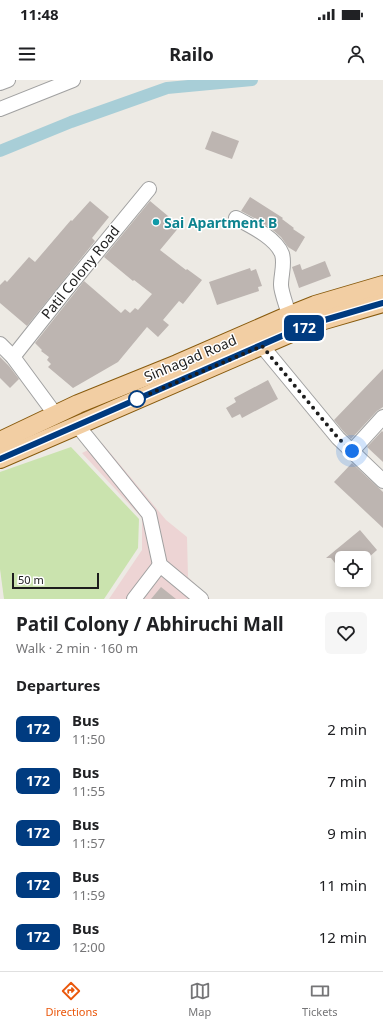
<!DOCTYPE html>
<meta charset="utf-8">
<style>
body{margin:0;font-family:"Noto Sans",sans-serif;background:#f6f6f6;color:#202124;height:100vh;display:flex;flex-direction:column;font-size:15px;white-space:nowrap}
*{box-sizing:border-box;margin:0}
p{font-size:13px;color:#757577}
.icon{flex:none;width:22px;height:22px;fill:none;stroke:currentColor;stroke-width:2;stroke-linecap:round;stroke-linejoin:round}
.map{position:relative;height:519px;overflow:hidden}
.drawer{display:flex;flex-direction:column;background:#fff;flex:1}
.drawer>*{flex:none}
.badge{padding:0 8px;border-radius:6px;font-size:14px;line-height:26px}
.buttons{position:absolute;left:335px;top:471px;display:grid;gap:8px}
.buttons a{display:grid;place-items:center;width:36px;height:36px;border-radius:6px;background:#fff;box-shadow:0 2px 6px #0003;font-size:20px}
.scale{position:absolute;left:12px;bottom:10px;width:87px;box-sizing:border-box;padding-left:4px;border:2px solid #1d1d1d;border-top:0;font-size:11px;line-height:14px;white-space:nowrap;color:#1d1d1d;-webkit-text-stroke:3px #fff;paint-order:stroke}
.you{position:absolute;width:20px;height:20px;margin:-10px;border:3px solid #fff;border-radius:50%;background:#1a73e8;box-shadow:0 0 0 6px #1a73e833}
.map>.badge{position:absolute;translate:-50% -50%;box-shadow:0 0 0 2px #fff}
h2{padding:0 16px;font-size:15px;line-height:36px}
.round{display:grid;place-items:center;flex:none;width:42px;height:42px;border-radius:6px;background:#f6f6f6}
.summary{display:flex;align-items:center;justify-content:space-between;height:68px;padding:0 16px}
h1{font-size:19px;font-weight:700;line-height:30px}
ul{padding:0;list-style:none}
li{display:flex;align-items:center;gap:12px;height:52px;padding:0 16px}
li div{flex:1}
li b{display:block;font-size:15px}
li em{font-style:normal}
li .badge{min-width:44px;font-weight:700;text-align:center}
.status{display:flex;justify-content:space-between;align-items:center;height:28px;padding:0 20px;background:#fff;direction:ltr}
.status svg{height:11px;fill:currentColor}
header{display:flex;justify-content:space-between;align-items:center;height:52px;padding:0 16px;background:#fff;font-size:18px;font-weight:700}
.tab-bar{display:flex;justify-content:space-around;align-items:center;height:56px;border-top:1px solid #e0e0e0;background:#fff;font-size:11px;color:#757577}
.tab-bar a{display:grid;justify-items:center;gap:2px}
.tab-bar .on{color:#ea580c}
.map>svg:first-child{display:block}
.commercial{fill:#edd4d4}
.grass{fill:#cae3ae}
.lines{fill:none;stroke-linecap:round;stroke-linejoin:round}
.canal{stroke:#a8ced7;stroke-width:12}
.building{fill:#bdb5b1}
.minor-casing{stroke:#a1a1a1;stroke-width:16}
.major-casing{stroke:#885b0e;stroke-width:20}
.minor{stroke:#fff;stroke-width:14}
.major{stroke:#f2cea3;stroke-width:18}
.line-casing{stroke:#fff;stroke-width:9}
.line{stroke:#003b80;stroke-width:6}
.walk{stroke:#1d1d1d;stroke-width:4;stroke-dasharray:0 7.2}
.culture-dot{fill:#0f9aa8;stroke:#fff;stroke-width:1.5}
.stop-dot{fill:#fff;stroke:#003b80;stroke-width:2}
.labels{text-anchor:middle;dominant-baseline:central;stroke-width:3;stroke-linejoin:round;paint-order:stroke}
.culture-label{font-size:14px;font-weight:bold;fill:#0d838f;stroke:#fff;text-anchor:start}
.street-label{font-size:14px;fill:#1d1d1d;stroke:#fff}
</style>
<div class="status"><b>11:48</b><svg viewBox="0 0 49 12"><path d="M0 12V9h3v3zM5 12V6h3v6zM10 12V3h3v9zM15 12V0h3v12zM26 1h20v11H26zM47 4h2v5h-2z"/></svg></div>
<header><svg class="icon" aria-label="menu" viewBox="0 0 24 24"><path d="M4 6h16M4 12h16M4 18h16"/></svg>Railo<svg class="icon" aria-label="person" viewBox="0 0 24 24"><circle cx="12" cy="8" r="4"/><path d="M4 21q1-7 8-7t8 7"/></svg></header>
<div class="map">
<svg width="383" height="519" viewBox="0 0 383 519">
<rect width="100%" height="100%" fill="#edeae4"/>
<polygon class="commercial" points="102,363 166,440 187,457 188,497 210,519 109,519 142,470 142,438 82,373"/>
<polygon class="grass" points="71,367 139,439 138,468 104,519 4,519 0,489 0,392"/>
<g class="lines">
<polyline class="canal" points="0,71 71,42 167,8 252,0"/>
</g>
<g class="building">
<polygon points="212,51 239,61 232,79 205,69"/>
<polygon points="250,117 283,138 282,139 294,148 293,149 305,157 296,172 288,167 281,157 274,151 260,141 241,131"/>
<polygon points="90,121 109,137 92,158 95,161 27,246 0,223 0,205 5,200 7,202 29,177 35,182 71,140 72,141"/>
<polygon points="150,121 180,146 160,170 186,190 187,189 202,200 183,224 179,221 163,240 169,245 158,257 147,247 118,282 73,308 48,287 51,284 47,280 49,277 41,271 42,270 35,263 84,201 121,233 125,229 130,233 135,228 138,230 152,214 134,200 133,201 104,177"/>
<polygon points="325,181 331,196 299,208 292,187 300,184 302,190"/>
<polygon points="250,188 251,191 256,189 262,206 258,207 259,211 217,225 209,202"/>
<polygon points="0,277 9,286 19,299 10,308 0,298"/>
<polygon points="383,289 383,327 377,331 351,359 344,352 334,340"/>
<polygon points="268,300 278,319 242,338 240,334 232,338 226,328 236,322 234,318"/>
<polygon points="382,351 383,352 383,382 367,367"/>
<polygon points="352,383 383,412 383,448 334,402"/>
<polygon points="360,450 377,470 368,478 342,478 342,492 331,478 326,478"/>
<polygon points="161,507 176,519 151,519"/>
</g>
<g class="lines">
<defs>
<g id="minor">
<polyline points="0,3 8,0"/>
<polyline points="0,29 73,0"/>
<path d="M 236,138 C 251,146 276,158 282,174 C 285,184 281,195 281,205 C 281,212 287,227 289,235"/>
<polyline points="0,264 13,277 55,334"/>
<polyline points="262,266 338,358 383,401"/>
<polyline points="13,277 66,210 149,109"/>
<polyline points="77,345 149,434 160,485 201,519"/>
<polyline points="352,371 383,337"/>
<polyline points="134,519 160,485"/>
</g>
<g id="major">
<polyline points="0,361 78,324 177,284 285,237 315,225 383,205"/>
<polyline points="0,379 291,253 321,241 383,223"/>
</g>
</defs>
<use href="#minor" class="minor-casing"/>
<use href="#major" class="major-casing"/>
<use href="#minor" class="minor"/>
<use href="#major" class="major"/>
</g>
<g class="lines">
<defs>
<polyline id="line" points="0,379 291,252 321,241 383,223"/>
</defs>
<use href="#line" class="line-casing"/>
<use href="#line" class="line"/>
<polyline class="walk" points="137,319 262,266 338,358 352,371"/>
</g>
<circle class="culture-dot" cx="156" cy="142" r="4"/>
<circle class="stop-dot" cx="137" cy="319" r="8"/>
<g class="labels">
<g class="culture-label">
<text x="164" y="142">Sai Apartment B</text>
</g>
<g class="street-label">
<text transform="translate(80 192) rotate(-51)">Patil Colony Road</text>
<text transform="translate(190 278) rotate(-23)">Sinhagad Road</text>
</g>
</g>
</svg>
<div class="buttons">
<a><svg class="icon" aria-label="locate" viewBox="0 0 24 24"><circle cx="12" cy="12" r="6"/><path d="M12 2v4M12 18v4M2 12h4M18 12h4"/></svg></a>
</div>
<div class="scale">50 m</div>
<div class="you" style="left:352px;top:371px"></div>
<b class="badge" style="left:304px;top:248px;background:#003b80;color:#fff">172</b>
</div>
<section class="drawer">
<div class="summary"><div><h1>Patil Colony / Abhiruchi Mall</h1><p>Walk · 2 min · 160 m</p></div><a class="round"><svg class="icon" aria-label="heart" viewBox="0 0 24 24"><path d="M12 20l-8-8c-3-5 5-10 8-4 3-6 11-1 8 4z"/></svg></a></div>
<h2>Departures</h2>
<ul>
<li><span class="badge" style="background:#003b80;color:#fff">172</span><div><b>Bus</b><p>11:50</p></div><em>2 min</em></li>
<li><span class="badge" style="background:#003b80;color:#fff">172</span><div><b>Bus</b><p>11:55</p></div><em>7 min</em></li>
<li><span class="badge" style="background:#003b80;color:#fff">172</span><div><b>Bus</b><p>11:57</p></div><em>9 min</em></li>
<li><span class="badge" style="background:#003b80;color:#fff">172</span><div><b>Bus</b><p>11:59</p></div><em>11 min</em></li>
<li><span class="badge" style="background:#003b80;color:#fff">172</span><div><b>Bus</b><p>12:00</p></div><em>12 min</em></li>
</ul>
</section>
<nav class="tab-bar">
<a class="on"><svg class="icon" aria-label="directions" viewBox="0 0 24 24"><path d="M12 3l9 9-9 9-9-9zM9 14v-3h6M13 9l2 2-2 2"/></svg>Directions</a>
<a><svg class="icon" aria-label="map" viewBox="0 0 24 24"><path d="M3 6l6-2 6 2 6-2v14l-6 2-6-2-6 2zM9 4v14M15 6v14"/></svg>Map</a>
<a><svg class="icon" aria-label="tickets" viewBox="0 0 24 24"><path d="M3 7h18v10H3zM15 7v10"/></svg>Tickets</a>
</nav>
